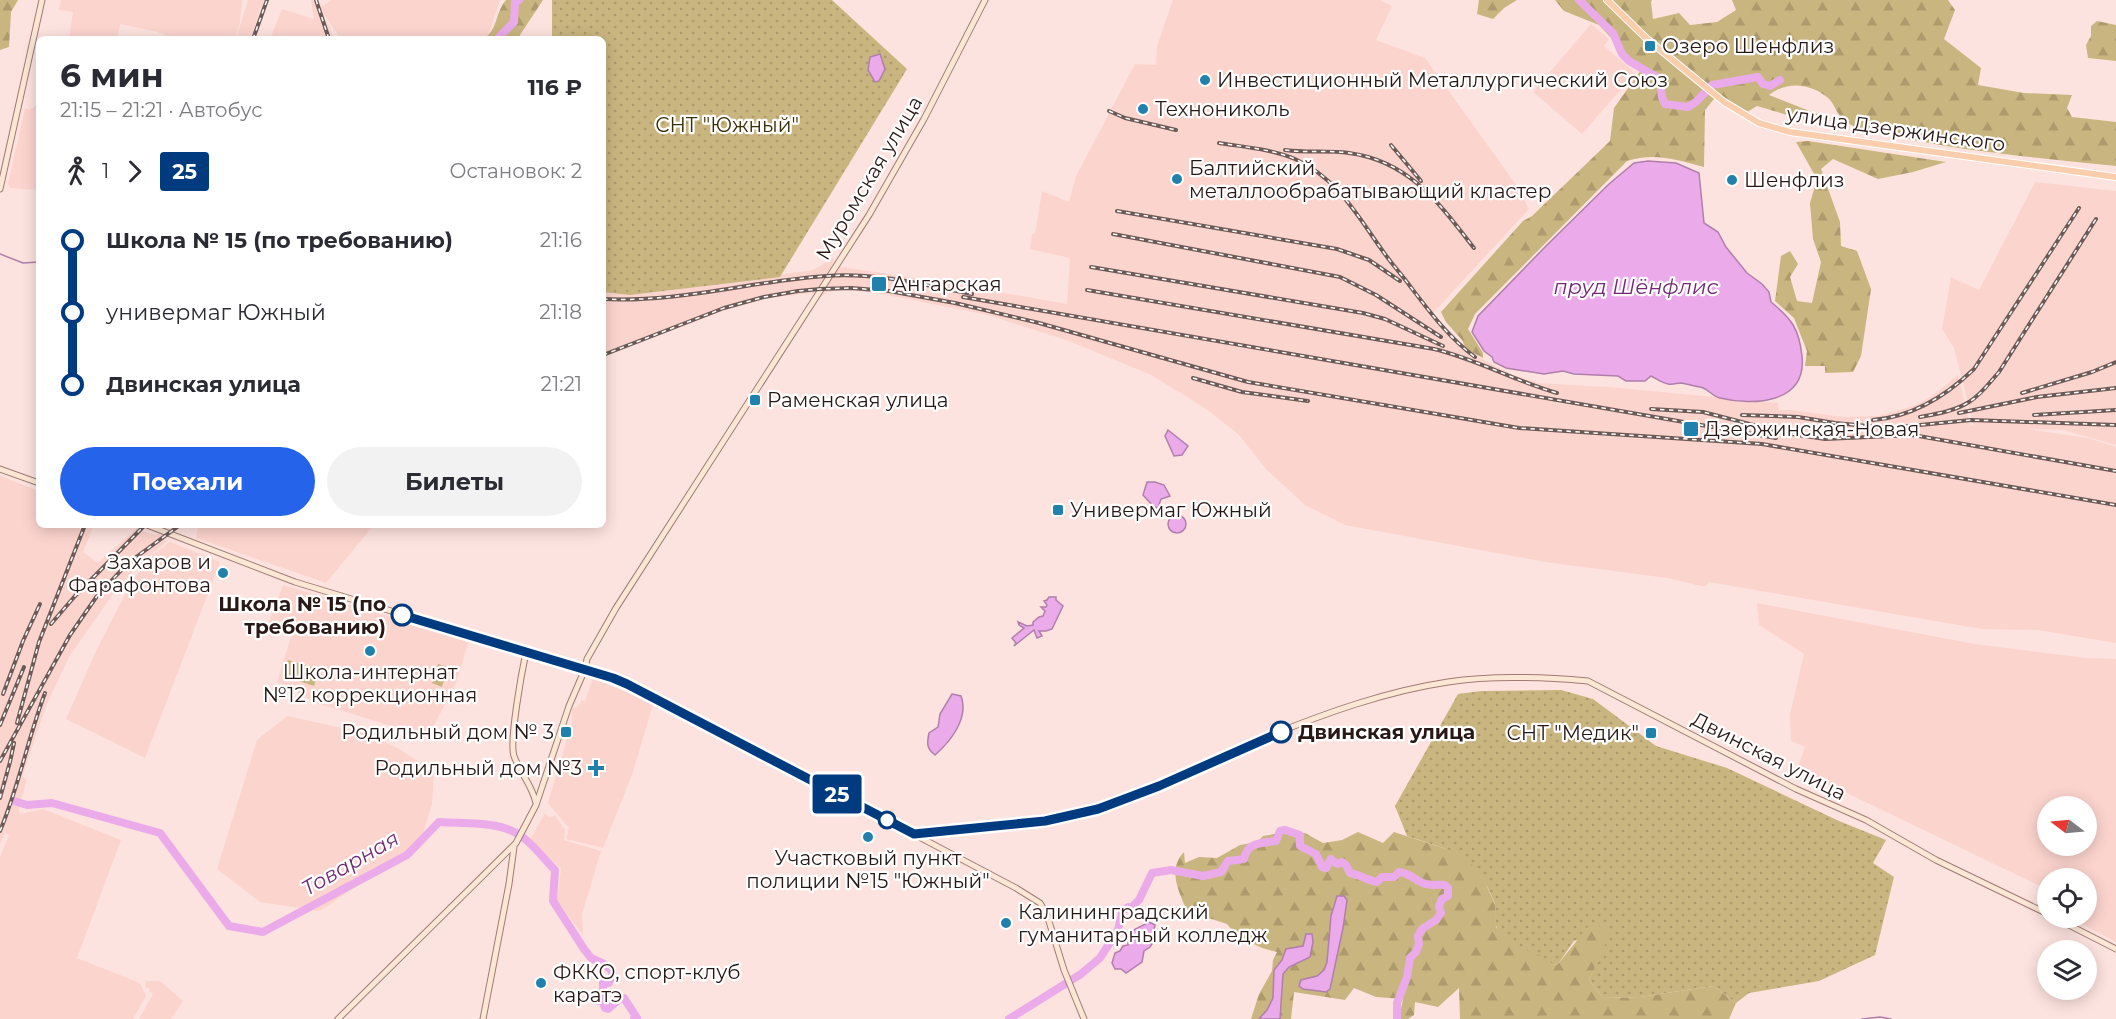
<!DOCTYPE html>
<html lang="ru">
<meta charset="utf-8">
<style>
body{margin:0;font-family:Montserrat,sans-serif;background:#f2f2f3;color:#2b2b33;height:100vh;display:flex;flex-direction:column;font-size:22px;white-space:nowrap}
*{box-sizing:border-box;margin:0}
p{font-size:20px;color:#7c7c81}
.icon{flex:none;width:33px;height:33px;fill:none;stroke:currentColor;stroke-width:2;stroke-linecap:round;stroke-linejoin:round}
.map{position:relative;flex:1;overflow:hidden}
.side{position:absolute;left:36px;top:36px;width:570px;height:492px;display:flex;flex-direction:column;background:#fff;border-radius:9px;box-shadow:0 3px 15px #0003}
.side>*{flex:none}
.badge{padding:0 12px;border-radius:4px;font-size:21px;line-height:39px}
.needle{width:39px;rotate:286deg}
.tools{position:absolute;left:2037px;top:796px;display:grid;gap:12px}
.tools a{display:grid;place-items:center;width:60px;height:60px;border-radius:50%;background:#fff;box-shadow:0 3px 15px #0003;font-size:30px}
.map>.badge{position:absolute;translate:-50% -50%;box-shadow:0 0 0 3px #fff}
.legs{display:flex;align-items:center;gap:9px;height:66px;padding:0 24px;font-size:20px}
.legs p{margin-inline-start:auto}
.summary{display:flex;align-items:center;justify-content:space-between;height:102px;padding:0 24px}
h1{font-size:33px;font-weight:700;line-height:45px}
.action{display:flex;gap:12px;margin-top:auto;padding:12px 24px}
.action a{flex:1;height:69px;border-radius:36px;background:#2563eb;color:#fff;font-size:24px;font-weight:700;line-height:69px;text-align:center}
.action a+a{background:#f2f2f3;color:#2b2b33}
ul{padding:0 24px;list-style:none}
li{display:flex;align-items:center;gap:21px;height:72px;font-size:22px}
li i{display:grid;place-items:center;width:9px;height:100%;margin:0 8px;background:currentColor}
li i::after{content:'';width:15px;height:15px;margin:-8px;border:4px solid;border-radius:50%;background:#fff}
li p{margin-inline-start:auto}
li:first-child i{background:linear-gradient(#0000 50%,currentColor 0)}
li:last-child i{background:linear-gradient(currentColor 50%,#0000 0)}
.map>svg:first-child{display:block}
.built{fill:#fcd4ce;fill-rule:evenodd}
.grass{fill:url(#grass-dots)}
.forest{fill:url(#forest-firs)}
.pitch{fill:#c9b57f}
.water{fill:#ebabea;stroke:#b07fab;stroke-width:1.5}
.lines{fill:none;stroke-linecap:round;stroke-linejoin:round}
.stream{stroke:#b07fab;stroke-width:1.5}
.river{stroke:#ebabea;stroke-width:8}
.secondary-casing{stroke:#a07b75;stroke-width:7}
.primary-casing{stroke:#fff;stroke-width:8}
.secondary{stroke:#fce7d5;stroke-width:5}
.primary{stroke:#faceac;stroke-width:6}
.rail-casing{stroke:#6c5a57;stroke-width:4}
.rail{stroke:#fff;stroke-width:1.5;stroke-dasharray:4.5;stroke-linecap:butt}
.line-1-casing{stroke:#fff;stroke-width:14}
.line-1{stroke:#003b80;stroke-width:9}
.poi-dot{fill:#2180ac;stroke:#fff;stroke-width:2}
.stop-1-dot{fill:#fff;stroke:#003b80;stroke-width:3}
.labels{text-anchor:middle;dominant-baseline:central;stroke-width:4.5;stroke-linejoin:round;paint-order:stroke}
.poi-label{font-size:20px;fill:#281917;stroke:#fff;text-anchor:start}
.park-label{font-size:20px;fill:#3b2f08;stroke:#fff}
.street-label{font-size:20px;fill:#281917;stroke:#fff}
.stop-label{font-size:20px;font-weight:bold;fill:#281917;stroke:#fff;text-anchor:end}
.water-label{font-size:21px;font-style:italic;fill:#732a75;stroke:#fff}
</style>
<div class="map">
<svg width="2116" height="1019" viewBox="0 0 2116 1019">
<defs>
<pattern id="grass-dots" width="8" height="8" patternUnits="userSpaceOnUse" patternTransform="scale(1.5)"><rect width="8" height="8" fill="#c9b57f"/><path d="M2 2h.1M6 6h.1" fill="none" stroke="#ad9b6d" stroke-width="1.8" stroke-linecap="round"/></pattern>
<pattern id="forest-firs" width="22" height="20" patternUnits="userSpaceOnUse" patternTransform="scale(1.5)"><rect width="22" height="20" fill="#c9b57f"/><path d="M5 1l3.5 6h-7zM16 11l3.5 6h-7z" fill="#ad9b6d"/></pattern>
</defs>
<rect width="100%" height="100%" fill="#fde3df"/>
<g class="built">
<polygon points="61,0 242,0 240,22 235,39 177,39 157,32 120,24 117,39 69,39 73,12 59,10"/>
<polygon points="248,0 264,0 250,39 236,39"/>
<polygon points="311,0 319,0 321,7 331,0 500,0 487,39 341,39 323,13 334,39 270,39 282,9 314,19"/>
<polygon points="1173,0 1380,0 1392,6 1376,40 1425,58 1517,186 1529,209 1433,313 1458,342 1480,358 1513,375 1538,383 1609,387 1778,403 1779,410 1792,410 1843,417 1879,416 1913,406 1932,396 1958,375 1970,425 1974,426 1954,348 1942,329 1951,277 1979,290 2035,182 2116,191 2116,445 2063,430 2026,429 2088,438 2116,447 2116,643 2038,630 1982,629 1709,582 1706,586 1701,586 1667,578 1545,562 1345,525 1305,505 1266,469 1238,434 1205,408 1151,375 1069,341 988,315 872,292 843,290 827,292 821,297 817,295 835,266 936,281 1067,304 1070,258 1030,249 1032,234 1035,234 1042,191 1069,202 1076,176 1135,64 1156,65 1157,46"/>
<polygon points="1591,24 1609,39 1604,46 1635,73 1582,134 1533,92"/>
<polygon points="37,105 39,106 39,190 10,188 8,184 25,108 29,110"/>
<polygon points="833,258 835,259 832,266 815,293 773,297 730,307 603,357 603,289 608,293 650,293 813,270"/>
<polygon points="0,476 39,491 39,525 94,525 83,552 98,563 137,528 141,531 156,535 161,531 167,533 161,538 167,541 134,570 115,591 69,657 46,706 22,777 27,779 19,808 20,814 43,809 121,840 77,958 140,983 146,996 133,1019 0,1019 0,857 9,835 5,833 0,844"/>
<polygon points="202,525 374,525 326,583 196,538 198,527"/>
<polygon points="170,542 220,562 145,758 66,719 97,649 133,579 153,555"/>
<polygon points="283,585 469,640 456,683 428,737 316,703 277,682 292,634 269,622"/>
<path d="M 1757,603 L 1975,644 L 2086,658 L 2116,659 L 2116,942 L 2070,918 L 2086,918 L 2086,879 L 2048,879 L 2047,902 L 2038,896 L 2042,887 L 1797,769 L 1805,747 L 1791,741 L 1790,715 L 1804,654 L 1759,625 ZM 2048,807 L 2086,807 L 2086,846 L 2048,846 Z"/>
<polygon points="593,678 653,704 633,772 603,848 566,839 569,828 548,803 567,739 571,737 572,708 577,707 582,700 585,701"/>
<polygon points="287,716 370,734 397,748 434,771 432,804 420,843 320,911 260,902 217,869 257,740"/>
<polygon points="545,813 550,818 555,815 565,830 564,840 601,851 582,914 583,935 557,901 561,868 530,840"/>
<polygon points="146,981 160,981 183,1001 171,1019 139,1019 153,994 149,991 150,989 145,987"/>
</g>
<g class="grass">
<polygon points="552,0 832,0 907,69 780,277 630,295 603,292 603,39 552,39"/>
<path d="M 1561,690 L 1593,699 L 1656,746 L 1727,768 L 1839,821 L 1886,840 L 1873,863 L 1894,877 L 1875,955 L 1819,981 L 1749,993 L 1736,1003 L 1713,986 L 1640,997 L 1603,998 L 1589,980 L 1610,931 L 1574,941 L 1558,964 L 1554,965 C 1537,953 1508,948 1497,928 C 1493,920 1497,909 1494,901 C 1473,851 1454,852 1407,836 L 1395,806 L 1458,694 L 1481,691 Z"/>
</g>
<g class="forest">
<polygon points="0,0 18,0 11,12 9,47 0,50"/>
<path d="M 506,0 L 543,0 L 518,38 L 484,39 C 499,27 494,15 506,0 Z"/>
<polygon points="1479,0 1517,0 1504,8 1493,19 1477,14"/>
<path d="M 1555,0 L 1652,0 L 1651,2 L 1653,19 L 1679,13 L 1690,25 L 1717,22 L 1736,10 L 1732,0 L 1948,0 L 1955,10 L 1944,39 L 1981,68 L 1978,85 L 2024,93 L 2072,95 L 2067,108 L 2072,117 L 2116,122 L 2116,166 C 2031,157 1945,150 1863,129 C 1850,126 1841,120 1835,108 C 1833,104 1831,100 1827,97 C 1809,83 1787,81 1769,95 L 1827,118 L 1825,126 L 1757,106 L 1747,112 L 1718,94 L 1705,110 L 1704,167 C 1678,160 1654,152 1627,161 L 1475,314 L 1468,329 L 1483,353 L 1483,358 L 1466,349 L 1462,340 L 1446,322 L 1441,312 L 1523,221 L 1532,216 L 1610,141 L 1614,108 L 1641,70 L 1599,25 L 1564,11 Z"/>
<polygon points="2097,21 2116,25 2116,61 2088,58 2086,45 2091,36 2091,26"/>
<polygon points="1808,141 1946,162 1913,172 1878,179 1833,159 1821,169 1840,222 1841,246 1857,251 1871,289 1861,356 1853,372 1825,373 1825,366 1805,366 1807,351 1794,318 1775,301 1781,256 1790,251 1798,264 1790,277 1797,301 1812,303 1821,262 1813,239 1810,203 1817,179 1796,142"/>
<path d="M 1286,832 L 1305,833 L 1323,843 L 1342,840 L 1358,832 L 1383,843 L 1394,832 L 1462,854 L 1481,874 L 1495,904 L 1496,927 L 1507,939 L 1532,953 L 1542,956 L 1554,965 L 1558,964 L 1591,923 L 1611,931 L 1589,980 L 1603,998 L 1640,997 L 1713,986 L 1736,1003 L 1729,1019 L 1460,1019 L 1459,988 L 1438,1007 L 1415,1002 L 1414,1015 L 1408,1019 L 1399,1019 L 1403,999 L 1376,997 L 1354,988 L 1345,1000 L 1294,992 L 1291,1019 L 1251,1019 L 1259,994 L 1272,971 L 1273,960 L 1277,952 L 1262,948 L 1237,936 L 1227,924 L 1187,911 C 1179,892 1167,870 1184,852 L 1185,863 L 1199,857 L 1217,858 L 1240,845 L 1257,842 L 1263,836 Z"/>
</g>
<g class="pitch">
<polygon points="288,660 319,670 314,686 283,676"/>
<polygon points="438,664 448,667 442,687 432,683"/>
</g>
<g class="water">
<polygon points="880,54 885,69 879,81 875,82 868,70 870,57"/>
<path d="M 1648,161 L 1676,163 L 1699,173 L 1704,223 L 1718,232 L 1726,247 L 1747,273 L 1762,284 L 1769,292 L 1771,302 C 1792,319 1799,329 1802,356 C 1807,404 1753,406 1720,398 C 1712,396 1707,388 1700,387 C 1694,386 1687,384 1681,383 C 1677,383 1673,385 1668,384 C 1662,383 1657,379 1651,376 L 1645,381 L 1626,381 L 1618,376 L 1574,374 L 1563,371 L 1544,374 L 1506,368 L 1494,362 L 1492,357 L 1484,351 L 1472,332 L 1478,316 L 1546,246 L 1609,184 L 1634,163 Z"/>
<polygon points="1168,430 1188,446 1182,455 1174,456 1165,436"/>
<polygon points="1147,482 1155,482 1164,485 1170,496 1161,499 1158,508 1154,507 1143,495"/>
<circle cx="1177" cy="524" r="9"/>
<polygon points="1049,597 1056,597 1056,600 1063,606 1052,629 1046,631 1039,631 1042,636 1037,638 1034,630 1014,646 1016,643 1012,638 1024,628 1019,625 1018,622 1027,626 1033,625 1033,622 1039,617 1043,616 1045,611 1041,607 1046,607 1047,605 1044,601 1047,600"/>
<path d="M 952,694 L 961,696 C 969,718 951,741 935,755 C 926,748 927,743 929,733 L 938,727 L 940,714 Z"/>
<polygon points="1337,896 1344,896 1347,900 1343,928 1330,989 1326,992 1303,989 1299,986 1301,980 1317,976 1324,970 1327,962 1331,916"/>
<polygon points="1149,922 1155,925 1153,934 1154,941 1150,947 1144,951 1142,962 1126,973 1121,969 1115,969 1112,963 1115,953 1120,951 1123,946 1128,945 1128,933"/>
<polygon points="1306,934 1312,934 1313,942 1310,957 1289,967 1283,974 1280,1019 1259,1019 1267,1010 1273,998 1274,970 1282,960 1286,949 1303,946"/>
</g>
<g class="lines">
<g class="stream">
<polyline points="0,254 23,263 39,262"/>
<polyline points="1862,1019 1880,1017 1891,1019"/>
</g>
<g class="river">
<polyline points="1579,0 1613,33 1622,54 1629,61 1660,79 1662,97 1665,104 1688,107 1696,102 1712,85 1758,77 1763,84 1770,86 1780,80"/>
<polyline points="497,39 514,22 515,2 519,0"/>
<path d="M 14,801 L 27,805 L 52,803 L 160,833 L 229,926 L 263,932 L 407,855 L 439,822 C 467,824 503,820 525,839 C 536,848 545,860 555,870 L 553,901 L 584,949 L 591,958 L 604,964 L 613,972 L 609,983 L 603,983 L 603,990 L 598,1001 L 602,1001 L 605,1008 L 608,1009 L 621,998 L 624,998 L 637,1018 L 634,1019"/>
<path d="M 1009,1019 L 1081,974 L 1100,958 L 1118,930 L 1122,912 L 1128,907 L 1131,908 L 1139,900 L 1152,873 L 1171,870 L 1203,876 L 1221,872 L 1228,861 L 1244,859 C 1247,842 1261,843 1276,841 L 1280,831 L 1285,830 L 1300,835 L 1300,846 L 1316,854 L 1322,867 L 1326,868 L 1331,859 L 1337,864 L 1342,862 L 1346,865 L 1350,873 C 1360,875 1367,880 1377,882 L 1382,877 L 1394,877 L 1399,872 C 1411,873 1416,882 1426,884 C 1432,886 1439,884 1445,885 L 1448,888 L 1448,896 L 1442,899 L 1439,906 L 1441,913 L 1436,920 L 1422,929 L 1418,936 L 1419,944 L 1416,952 L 1410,958 L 1407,977 L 1397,1003 L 1397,1019"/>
</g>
<defs>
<g id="secondary">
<polyline points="0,189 42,0"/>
<polyline points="0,469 39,483"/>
<polyline points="147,525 295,582 613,678 682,712 1016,888 1040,903 1047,915 1064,970 1084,1019"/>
<path d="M 526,652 C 522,671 509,741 514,756 C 520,773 532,785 536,803"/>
<path d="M 914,834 C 975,831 1040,827 1098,809 C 1158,791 1212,760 1269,736 C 1326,713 1387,691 1448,682 C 1493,675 1542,677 1588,681 L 1796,789 L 1866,820 L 1936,860 L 2048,914"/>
<polyline points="2055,918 2116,949"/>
<polyline points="338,1019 516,843 536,805 569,706 585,669 587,659 616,608 869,215 924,119 985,0"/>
<polyline points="483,1019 509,884 514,847"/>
</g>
<polyline id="primary" points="1607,0 1646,38 1724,102 1759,123 1790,132 2116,177"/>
</defs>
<use href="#secondary" class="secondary-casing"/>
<use href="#primary" class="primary-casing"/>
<use href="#secondary" class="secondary"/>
<use href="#primary" class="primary"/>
<defs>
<g id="rail">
<polyline points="316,0 329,39"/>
<polyline points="253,39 267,0"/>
<polyline points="1109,111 1125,118 1176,130"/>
<path d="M 1219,143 C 1244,147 1271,149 1295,159 C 1337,178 1357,215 1382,250 C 1391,263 1401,274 1410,286 C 1429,311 1449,338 1475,357"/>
<polyline points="1391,145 1421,181"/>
<path d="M 1285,150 C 1306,153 1328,150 1349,153 C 1409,161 1439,203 1474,248"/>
<polyline points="1117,211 1337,249 1369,260 1400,281"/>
<polyline points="1113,234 1340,277 1376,295 1441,337"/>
<polyline points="1091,267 1363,313 1385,319 1443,346"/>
<path d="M 1087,290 L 1434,349 C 1476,359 1515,381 1557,393"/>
<polyline points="963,297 1776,438"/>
<path d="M 603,299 C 678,303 752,281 826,276 C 875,272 925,285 972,294"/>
<polyline points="603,355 724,308 764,297 798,291 820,289 851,288 889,291 955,303 1039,323 1248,382 1519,428 1762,444 2116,505"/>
<polyline points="1193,378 1242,392 1308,401"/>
<polyline points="2022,393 2092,372 2116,362"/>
<polyline points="1651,409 1703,412 1785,433 1825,439 1913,435 2116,471"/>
<polyline points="1959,413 2037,397 2116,388"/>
<polyline points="1742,415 1798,417 1835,423 1889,428 1971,420 2116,425"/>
<polyline points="2034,415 2116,410"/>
<path d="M 1920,417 C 1936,414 1955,411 1969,402 C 1981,395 1990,382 1999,372 L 2096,219"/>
<path d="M 1873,420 C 1912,417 1947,395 1974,369 L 2079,208"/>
<polyline points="51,624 75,596 145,525"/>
<polyline points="3,694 23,641 40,604"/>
<polyline points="17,723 39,642 85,525"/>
<polyline points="0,725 24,667"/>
<polyline points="0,761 70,635 97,596 128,563 180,525"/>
<polyline points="0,798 10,762 14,743"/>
<path d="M 0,831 C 19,786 28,738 45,693"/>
</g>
</defs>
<use href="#rail" class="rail-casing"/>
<use href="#rail" class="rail"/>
</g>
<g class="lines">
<defs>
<polyline id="line-1" points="402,615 613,678 627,684 914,834 1045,821 1098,809 1159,786 1281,732"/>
</defs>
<use href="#line-1" class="line-1-casing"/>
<use href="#line-1" class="line-1"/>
</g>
<g class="poi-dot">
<rect x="1644" y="40" width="12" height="12" rx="3"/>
<circle cx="1205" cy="80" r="6"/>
<circle cx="1143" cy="109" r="6"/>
<circle cx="1177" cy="179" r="6"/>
<circle cx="1732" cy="180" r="6"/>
<rect x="871" y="276" width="16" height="16" rx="3"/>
<rect x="749" y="394" width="12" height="12" rx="3"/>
<rect x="1683" y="421" width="16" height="16" rx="3"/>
<rect x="1052" y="504" width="12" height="12" rx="3"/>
<circle cx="223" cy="573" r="6"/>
<circle cx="370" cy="651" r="6"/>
<rect x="560" y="726" width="12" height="12" rx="3"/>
<rect x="1645" y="727" width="12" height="12" rx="3"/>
<path d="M593 759h6v6h6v6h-6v6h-6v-6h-6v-6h6z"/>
<circle cx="868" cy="837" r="6"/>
<circle cx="1006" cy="923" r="6"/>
<circle cx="541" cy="983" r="6"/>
</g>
<g class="stop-1-dot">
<circle cx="402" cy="615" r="10"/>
<circle cx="1281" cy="732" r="10"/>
<circle cx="887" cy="820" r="8"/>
</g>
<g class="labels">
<g class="poi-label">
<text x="1662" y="46">Озеро Шенфлиз</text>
<text x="1217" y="80">Инвестиционный Металлургический Союз</text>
<text x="1155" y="109">Технониколь</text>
<text x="1189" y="168">Балтийский<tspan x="1189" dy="23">металлообрабатывающий кластер</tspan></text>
<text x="1744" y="180">Шенфлиз</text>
<text x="892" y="284">Ангарская</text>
<text x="767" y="400">Раменская улица</text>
<text x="1704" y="429">Дзержинская-Новая</text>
<text x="1070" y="510">Универмаг Южный</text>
<text x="211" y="562" text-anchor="end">Захаров и<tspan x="211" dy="23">Фарафонтова</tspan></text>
<text x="370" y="672" text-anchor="middle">Школа-интернат<tspan x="370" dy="23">№12 коррекционная</tspan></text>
<text x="554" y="732" text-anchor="end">Родильный дом № 3</text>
<text x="1639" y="733" text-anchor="end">СНТ "Медик"</text>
<text x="582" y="768" text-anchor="end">Родильный дом №3</text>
<text x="868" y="858" text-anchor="middle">Участковый пункт<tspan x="868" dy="23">полиции №15 "Южный"</tspan></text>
<text x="1018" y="912">Калининградский<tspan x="1018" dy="23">гуманитарный колледж</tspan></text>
<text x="553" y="972">ФККО, спорт-клуб<tspan x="553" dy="23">каратэ</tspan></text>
</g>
<g class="park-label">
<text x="727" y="125">СНТ "Южный"</text>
</g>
<g class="street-label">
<text transform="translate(1896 129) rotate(8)">улица Дзержинского</text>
<text transform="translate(869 178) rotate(-59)">Муромская улица</text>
<text transform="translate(1769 756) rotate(27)">Двинская улица</text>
</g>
<g class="stop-label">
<text x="386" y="604">Школа № 15 (по<tspan x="386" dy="23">требованию)</tspan></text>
<text x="1298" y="732" text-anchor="start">Двинская улица</text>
</g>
<g class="water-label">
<text x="1636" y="286">пруд Шёнфлис</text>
<text transform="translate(350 863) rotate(-30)">Товарная</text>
</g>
</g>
</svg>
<div class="tools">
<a><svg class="needle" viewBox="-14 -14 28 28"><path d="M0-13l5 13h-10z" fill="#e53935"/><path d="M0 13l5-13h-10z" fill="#7c7c81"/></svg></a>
<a><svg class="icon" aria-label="locate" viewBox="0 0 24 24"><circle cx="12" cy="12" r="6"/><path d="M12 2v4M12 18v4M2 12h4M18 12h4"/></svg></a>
<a><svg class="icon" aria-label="layers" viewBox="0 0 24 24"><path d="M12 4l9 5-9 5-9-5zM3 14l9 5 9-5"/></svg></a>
</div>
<b class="badge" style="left:837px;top:794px;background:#003b80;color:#fff">25</b>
<section class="side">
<div class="summary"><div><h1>6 мин</h1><p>21:15 – 21:21 · Автобус</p></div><b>116 ₽</b></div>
<div class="legs"><svg class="icon" aria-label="walk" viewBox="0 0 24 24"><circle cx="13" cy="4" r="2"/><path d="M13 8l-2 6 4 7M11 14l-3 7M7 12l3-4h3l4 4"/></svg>1<svg class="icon" aria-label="forward" viewBox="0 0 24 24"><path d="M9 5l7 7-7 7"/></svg><b class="badge" style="background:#003b80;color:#fff">25</b><p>Остановок: 2</p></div>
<ul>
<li><i style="color:#003b80"></i><b>Школа № 15 (по требованию)</b><p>21:16</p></li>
<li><i style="color:#003b80"></i><span>универмаг Южный</span><p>21:18</p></li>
<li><i style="color:#003b80"></i><b>Двинская улица</b><p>21:21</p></li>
</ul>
<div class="action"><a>Поехали</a><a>Билеты</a></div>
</section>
</div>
